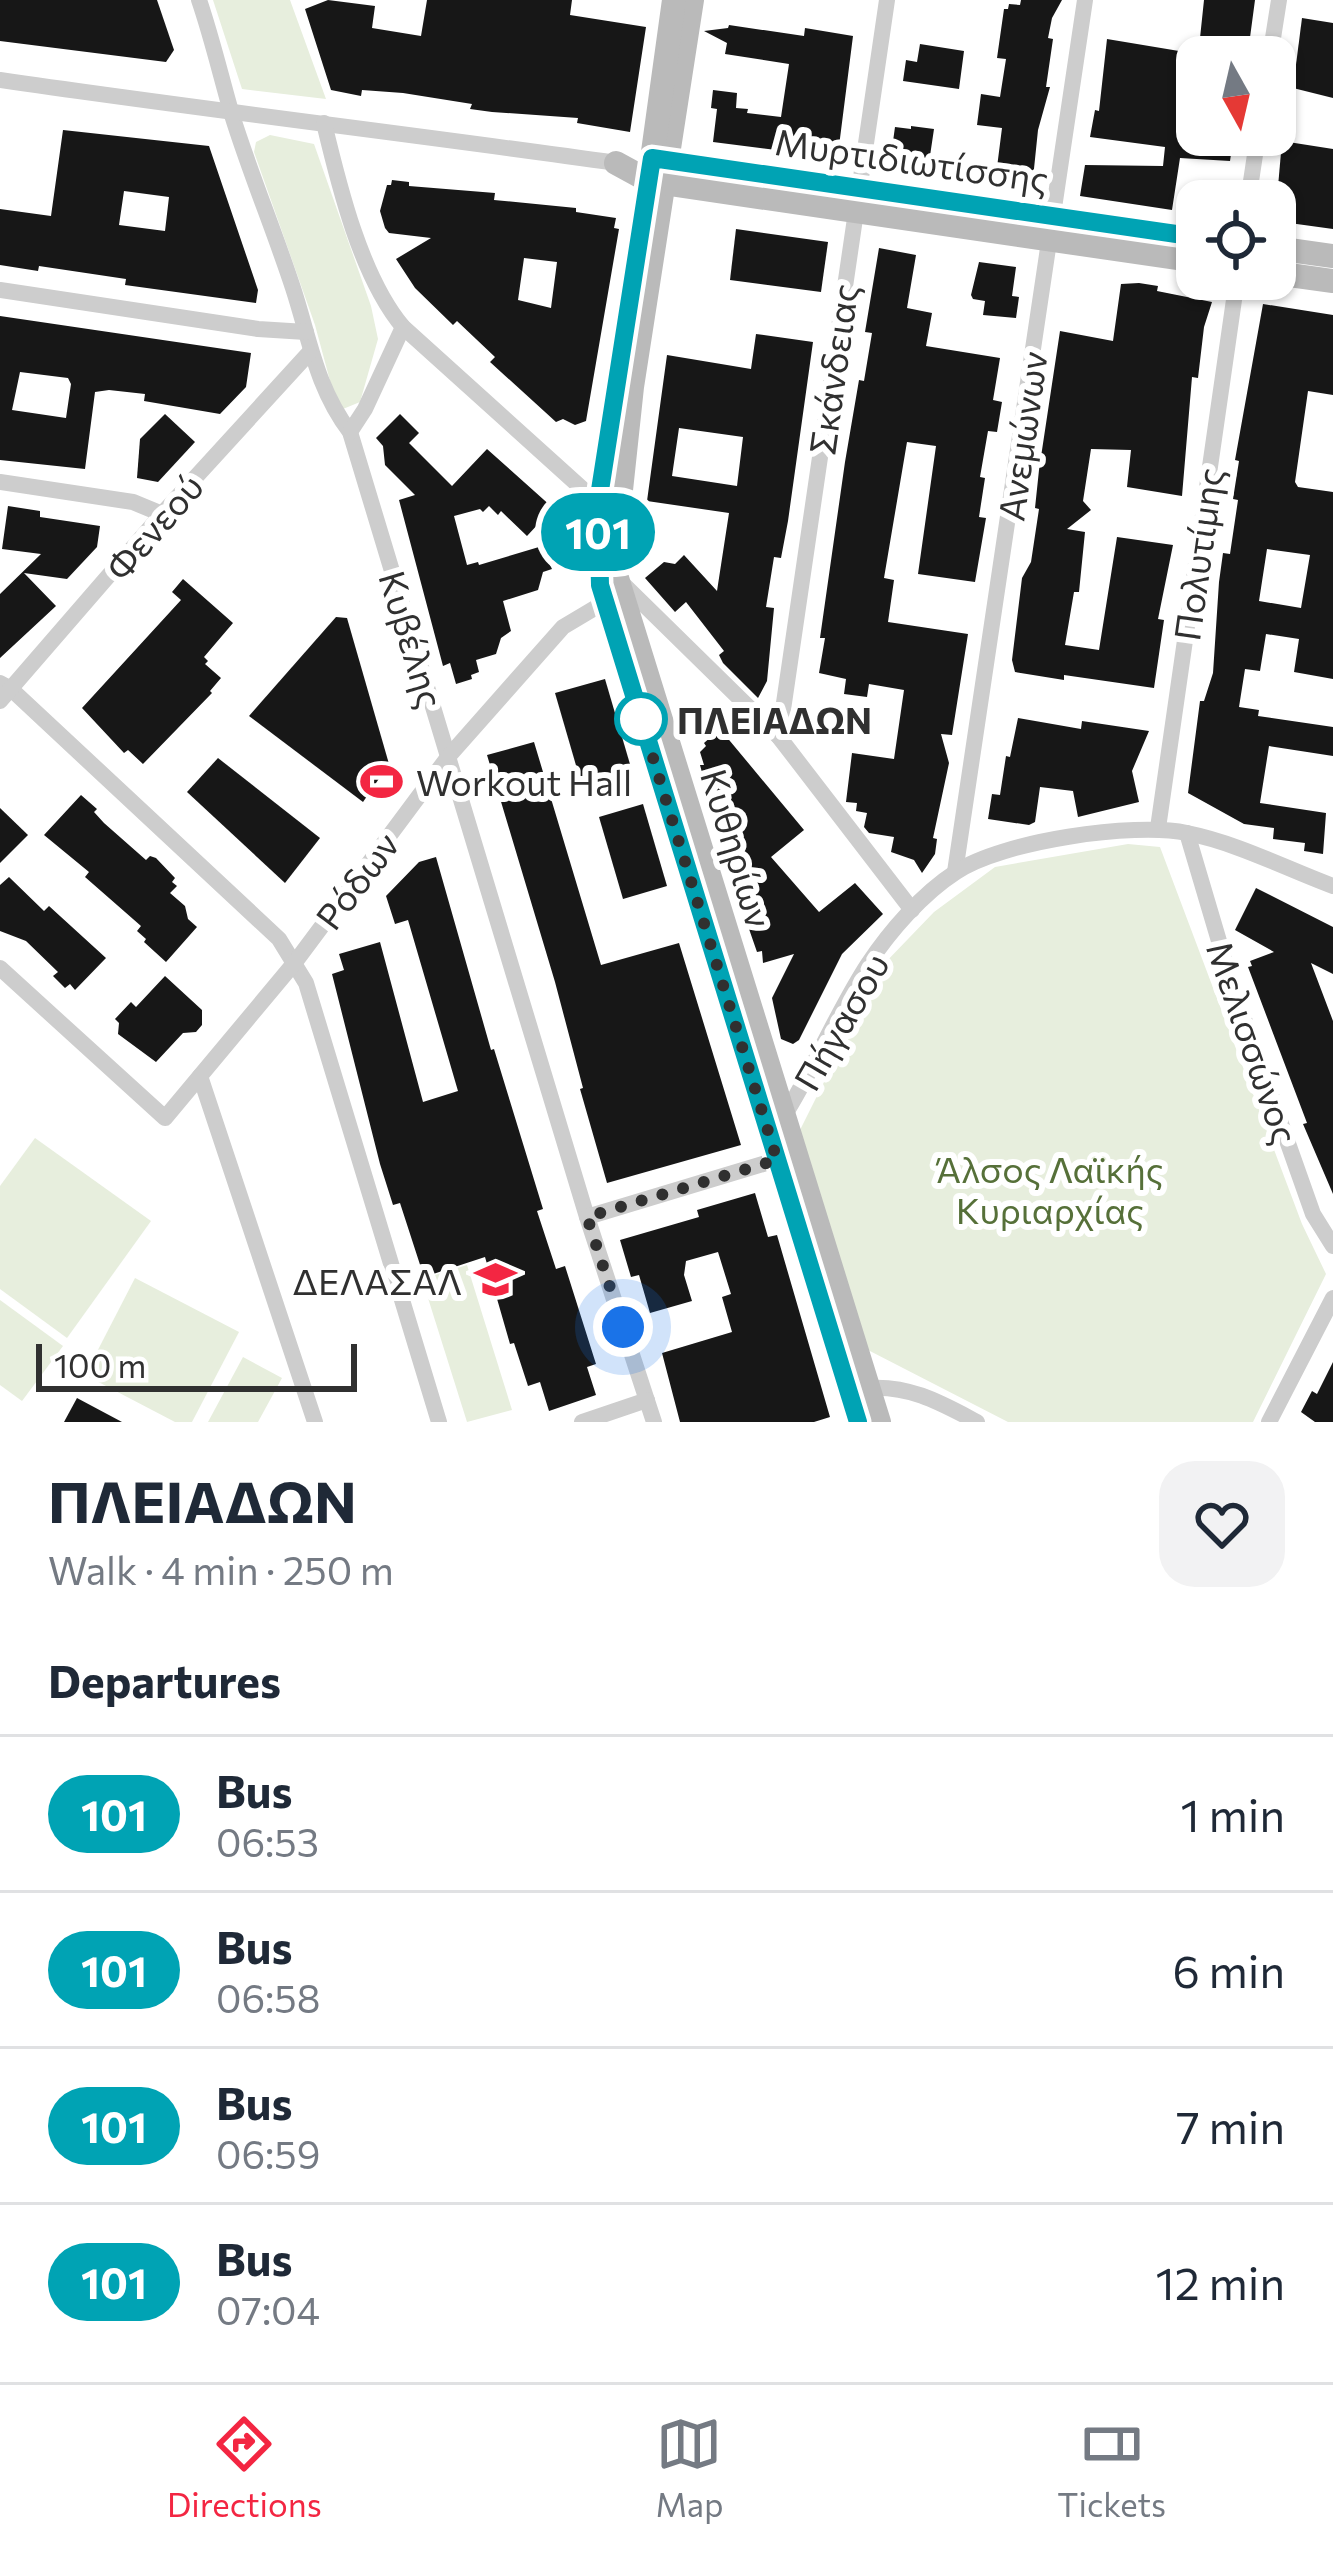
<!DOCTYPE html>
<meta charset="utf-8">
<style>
body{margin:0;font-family:Commissioner,sans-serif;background:#f2f2f3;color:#1f2937;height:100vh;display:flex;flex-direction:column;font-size:45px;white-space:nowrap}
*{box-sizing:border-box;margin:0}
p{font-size:39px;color:#747a83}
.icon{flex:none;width:66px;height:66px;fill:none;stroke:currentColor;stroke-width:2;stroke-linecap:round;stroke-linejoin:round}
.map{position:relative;height:1422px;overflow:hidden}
.details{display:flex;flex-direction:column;background:#fff;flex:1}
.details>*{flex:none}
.badge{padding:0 24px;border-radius:39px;font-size:42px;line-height:78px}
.needle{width:78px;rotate:172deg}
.fabs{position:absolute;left:1176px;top:36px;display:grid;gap:24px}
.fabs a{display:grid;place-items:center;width:120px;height:120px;border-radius:24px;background:#fff;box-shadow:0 3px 9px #0004;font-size:60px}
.scale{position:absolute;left:36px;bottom:30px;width:321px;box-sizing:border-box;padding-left:12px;border:6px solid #303030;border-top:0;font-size:33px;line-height:42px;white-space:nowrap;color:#303030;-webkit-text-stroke:9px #fff;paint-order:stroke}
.you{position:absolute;width:60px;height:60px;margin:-30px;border:9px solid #fff;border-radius:50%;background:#1a73e8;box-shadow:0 0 0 18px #1a73e833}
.map>.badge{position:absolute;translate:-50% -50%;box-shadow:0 0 0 6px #fff}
h2{padding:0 48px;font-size:45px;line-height:108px}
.round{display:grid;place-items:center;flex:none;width:126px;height:126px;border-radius:36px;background:#f2f2f3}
.headline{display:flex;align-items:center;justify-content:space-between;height:204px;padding:0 48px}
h1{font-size:57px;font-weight:700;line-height:90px}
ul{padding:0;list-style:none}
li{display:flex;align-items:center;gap:36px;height:156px;padding:0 48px;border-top:3px solid #e0e1e3}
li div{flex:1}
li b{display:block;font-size:45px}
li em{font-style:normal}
li .badge{min-width:132px;font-weight:700;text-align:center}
.tab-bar{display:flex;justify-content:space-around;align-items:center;height:168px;border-top:3px solid #e0e1e3;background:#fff;font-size:33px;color:#747a83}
.tab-bar a{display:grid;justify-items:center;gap:6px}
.tab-bar .active{color:#f32642}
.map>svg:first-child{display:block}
.green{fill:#e7eedd}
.building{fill:#171717;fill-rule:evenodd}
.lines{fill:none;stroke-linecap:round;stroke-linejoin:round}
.street{stroke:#cdcdcd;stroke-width:16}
.secondary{stroke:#bababa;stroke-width:24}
.line-casing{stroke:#fff;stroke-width:27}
.line{stroke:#00a3b4;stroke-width:18}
.walk{stroke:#303030;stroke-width:12;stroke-dasharray:0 21.6}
.stop-dot{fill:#fff;stroke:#00a3b4;stroke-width:6}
.labels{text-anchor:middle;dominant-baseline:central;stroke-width:12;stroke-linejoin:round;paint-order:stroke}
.street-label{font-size:36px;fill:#303030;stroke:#fff}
.stop-label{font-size:36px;font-weight:bold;fill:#303030;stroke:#fff;text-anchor:start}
.poi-label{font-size:36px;fill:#303030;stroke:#fff;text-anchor:start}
.park-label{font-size:36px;fill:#567039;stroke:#fff}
</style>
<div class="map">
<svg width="1333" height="1422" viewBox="0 0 1333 1422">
<rect width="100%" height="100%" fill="#fff"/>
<g class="green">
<polygon points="213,0 290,0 326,99 242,89"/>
<polygon points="270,135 314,144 371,306 378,339 360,402 343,409 336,403 315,325 254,152 256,142"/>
<polygon points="1128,844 1160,847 1302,1224 1326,1274 1253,1422 1008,1422 866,1349 799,1132 882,966 934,912 995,867"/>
<polygon points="35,1138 151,1221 67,1338 0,1289 0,1186"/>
<polygon points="467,1265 512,1410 467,1422 422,1279"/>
<polygon points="135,1278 239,1332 192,1422 175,1422 85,1375"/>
<polygon points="0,1300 63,1346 22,1401 0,1385"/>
<polygon points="243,1357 282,1378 258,1422 208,1422"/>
</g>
<g class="building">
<polygon points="0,0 157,0 174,50 166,62 0,41"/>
<polygon points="328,0 375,6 372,28 421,36 427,0 572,0 570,15 646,27 630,132 577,123 578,118 492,112 470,109 472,104 403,93 362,90 361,96 331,90 305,9"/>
<polygon points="1021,0 1062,0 1052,18 1048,38 1053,39 1046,87 1050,87 1038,130 1032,188 995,183 1002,128 977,125 981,94 1000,97 1006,59 997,58 1004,9 1008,9 1009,4 1020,5"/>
<polygon points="1204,0 1255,0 1249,45 1242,44 1240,57 1198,57"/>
<polygon points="1302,18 1333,23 1333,98 1293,88"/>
<polygon points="729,25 804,36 805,28 853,36 838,154 825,156 713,142 717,109 711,108 713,90 737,93 736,108 748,109 747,113 781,117 789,64 725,54 727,43 704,31 728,28"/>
<polygon points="1107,39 1197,54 1197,135 1234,135 1230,161 1180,158 1172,210 1080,196 1085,165 1163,166 1165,147 1090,137 1095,110 1099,111"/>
<polygon points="920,44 964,51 959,89 903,81 906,60 917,62"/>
<polygon points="911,126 934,129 927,176 889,170 895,127 911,129"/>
<path d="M 63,130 L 209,146 L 258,290 L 256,303 L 125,285 L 126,279 L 39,266 L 38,271 L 0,265 L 0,209 L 51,216 ZM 124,191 L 169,197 L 165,231 L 119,225 Z"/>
<polygon points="1282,141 1333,149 1333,229 1275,221"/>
<path d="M 392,180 L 409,182 L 409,186 L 495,193 L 494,200 L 576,208 L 576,212 L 616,218 L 614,228 L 619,229 L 586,421 L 575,425 L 563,419 L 556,422 L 490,362 L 495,357 L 457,321 L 453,325 L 415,288 L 396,259 L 431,238 L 389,233 L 385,228 L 380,211 L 387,185 L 391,185 ZM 524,258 L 557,262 L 551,308 L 518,300 Z"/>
<polygon points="736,229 828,242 821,292 730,280"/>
<polygon points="879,248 916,255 907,308 932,313 926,346 1000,358 993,400 1002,402 997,432 988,431 980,477 985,478 979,517 986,518 975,582 918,574 936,446 907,442 884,578 894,580 888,622 968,634 952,735 941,734 949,763 933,838 937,839 935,854 922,873 914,860 891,852 894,837 869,833 864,827 867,813 856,811 857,803 846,802 852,753 894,759 904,690 869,684 867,697 844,694 846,679 819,673 825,638 820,638 845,462 859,380 864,381 872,333 865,332"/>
<polygon points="979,262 1016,267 1012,296 1019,297 1016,318 983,315 985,301 973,299 971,295"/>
<polygon points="1139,283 1158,286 1157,291 1212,302 1204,327 1198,378 1192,377 1182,496 1127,487 1131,450 1091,449 1083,501 1091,510 1067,529 1085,532 1079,592 1074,592 1065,645 1099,650 1117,537 1173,545 1158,619 1164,620 1154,688 1064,675 1064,680 1015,672 1012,660 1022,578 1031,562 1039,509 1035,508 1039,470 1060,331 1113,341 1121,284"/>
<path d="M 1263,304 L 1333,315 L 1333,395 L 1308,391 L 1295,482 L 1298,487 L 1333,492 L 1333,679 L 1294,672 L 1299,639 L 1266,634 L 1260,671 L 1245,669 L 1239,707 L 1259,710 L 1258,716 L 1333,727 L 1333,756 L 1269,746 L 1260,803 L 1326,813 L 1323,854 L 1304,851 L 1305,843 L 1273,839 L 1274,828 L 1244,824 L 1188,793 L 1200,701 L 1204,701 L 1213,673 L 1219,582 L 1223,553 L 1230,554 L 1238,500 L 1233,499 L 1239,461 L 1235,460 ZM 1267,549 L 1310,555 L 1301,608 L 1259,601 Z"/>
<path d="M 0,316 L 251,353 L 246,387 L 220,414 L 144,401 L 145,394 L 109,390 L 95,392 L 85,469 L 0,460 ZM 20,372 L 68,378 L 71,384 L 66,418 L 12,410 Z"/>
<path d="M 756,334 L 813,342 L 788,521 L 781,558 L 774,557 L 766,607 L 774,608 L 767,681 L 758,698 L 723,663 L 719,655 L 724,651 L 686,602 L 675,612 L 645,578 L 664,562 L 675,564 L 684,555 L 717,591 L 729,513 L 647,501 L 667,355 L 751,369 ZM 679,428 L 743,437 L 737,486 L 672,476 Z"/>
<polygon points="165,414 195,442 158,482 137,478 140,439"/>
<polygon points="400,414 419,433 409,443 452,486 487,449 553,508 527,536 501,511 498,515 489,506 483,512 480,509 454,516 467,565 478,562 479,565 559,541 566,560 550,565 552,569 543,572 538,590 503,601 511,631 501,638 496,654 476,660 479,672 471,675 472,679 456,684 450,663 443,666 399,500 415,495 385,465 383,446 376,438"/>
<polygon points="8,506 40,511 40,517 100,526 97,547 67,579 24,573 56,606 0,658 0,594 41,554 2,549"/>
<polygon points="183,579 233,623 204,657 208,661 205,664 221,678 210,691 212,693 143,764 128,750 124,753 82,708 181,600 172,592"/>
<polygon points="336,617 347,618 389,764 363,802 249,716"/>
<polygon points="605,679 632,771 582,786 555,693"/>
<polygon points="1018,718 1081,729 1082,721 1149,731 1132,771 1139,802 1078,817 1073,791 1040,787 1035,822 1029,825 988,819 992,794 1000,795 1006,756 1010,757"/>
<polygon points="720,729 804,830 771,857 819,912 855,883 883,914 842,954 799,1040 793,1044 781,1039 772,998 794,954 763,963 762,951 757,952 740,903 745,902 741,888 746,886 727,830 718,833 700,765 704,765 700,752 706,746 704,743"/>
<polygon points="534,742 601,965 679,943 741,1145 607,1183 580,1089 583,1088 555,982 487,755"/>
<polygon points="218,758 320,838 285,883 187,792"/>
<polygon points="81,795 97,809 94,812 104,823 146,860 150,856 156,858 175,878 172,882 177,886 170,893 185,906 188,919 197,927 166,962 144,942 146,939 137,931 141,926 85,877 89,872 44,835"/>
<polygon points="643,804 667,886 623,899 599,817"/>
<polygon points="0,808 28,835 0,863"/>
<polygon points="436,857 491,1050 494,1049 543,1209 537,1211 556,1269 565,1266 596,1364 587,1367 596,1395 549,1411 540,1382 528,1386 514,1343 510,1344 485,1257 424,1277 400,1203 393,1205 380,1164 332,974 344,970 339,954 380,942 423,1102 458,1091 408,920 395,924 386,896 419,862"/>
<polygon points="9,877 44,911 49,906 106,958 75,990 70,984 65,988 53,976 58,972 26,941 0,931 0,885"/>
<polygon points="1256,888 1333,927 1333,974 1311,963 1333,1021 1333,1194 1303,1124 1307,1123 1248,967 1252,966 1250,961 1274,952 1235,930"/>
<polygon points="165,976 202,1010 202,1025 196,1032 183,1033 156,1062 118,1034 119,1023 115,1019 131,1002 136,1007"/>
<polygon points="755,1193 768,1237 777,1235 830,1417 814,1422 680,1422 662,1353 732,1332 722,1297 731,1294 718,1252 686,1261 684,1275 692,1301 650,1313 639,1275 631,1277 620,1240 699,1217 697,1210"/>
<polygon points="1333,1362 1333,1422 1315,1422 1301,1412 1312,1391 1317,1394"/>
<polygon points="77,1398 122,1422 64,1422"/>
</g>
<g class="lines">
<g class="street">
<path d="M 199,0 C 212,38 221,77 232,115 C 250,173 274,230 293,288 C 310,340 316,387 350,432 L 587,1217 L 654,1422"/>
<polyline points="1270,57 1279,0"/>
<path d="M 0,80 C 205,110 411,134 616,163"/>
<path d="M 324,123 C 339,186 361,277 403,327 L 598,503"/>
<polyline points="1248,201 1258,135"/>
<polyline points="0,290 258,329 306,332"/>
<polyline points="350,432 365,409 403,327"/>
<polyline points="0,482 133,502 162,514"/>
<polyline points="623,584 779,737 912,910"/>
<polyline points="0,683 11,689 279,939 306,983 439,1422"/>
<polyline points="0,701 162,514 309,353"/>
<polyline points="779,737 887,0"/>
<polyline points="1158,828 1237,279"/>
<polyline points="1187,833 1232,985 1313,1214 1333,1246"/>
<polyline points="955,872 1085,0"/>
<polyline points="0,968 165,1118 296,961 448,757 563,627 605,602"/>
<polyline points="200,1076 315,1422"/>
<path d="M 784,1116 C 815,1067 836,1013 868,964 C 890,931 922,894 956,872 C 1002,841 1133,822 1187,833 C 1237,843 1285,868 1333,886"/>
<polyline points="587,1217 783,1158"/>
<path d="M 868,1388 C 910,1385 941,1403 977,1422"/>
<polyline points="582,1422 647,1400"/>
<polyline points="1269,1422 1333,1298"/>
</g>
<g class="secondary">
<polyline points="692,0 632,387 613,565 879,1422"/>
<polyline points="653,152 674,0"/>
<polyline points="653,158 1197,237"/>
<polyline points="616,163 649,181 1197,261"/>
<polyline points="1275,248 1333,256"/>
<polyline points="1275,273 1333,281"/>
<polyline points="613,412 598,503 600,585 858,1422"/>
</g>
</g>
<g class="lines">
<defs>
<polyline id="line" points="858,1422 600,585 598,503 652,158 1197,237"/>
</defs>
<use href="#line" class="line-casing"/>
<use href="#line" class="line"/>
<polyline class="walk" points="623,1327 587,1217 777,1160 637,706 641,719"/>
</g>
<defs>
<symbol id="stadium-bare" viewBox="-9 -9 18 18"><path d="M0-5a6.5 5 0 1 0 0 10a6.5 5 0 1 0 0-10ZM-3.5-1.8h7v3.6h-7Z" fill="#f32642" stroke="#fff" stroke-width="2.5" paint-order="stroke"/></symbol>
<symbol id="school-bare" viewBox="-9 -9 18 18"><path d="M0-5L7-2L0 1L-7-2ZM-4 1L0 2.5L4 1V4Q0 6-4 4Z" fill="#f32642" stroke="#fff" stroke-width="2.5" paint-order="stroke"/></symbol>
</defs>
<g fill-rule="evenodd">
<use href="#stadium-bare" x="352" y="752" width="59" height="59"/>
<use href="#school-bare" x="466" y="1250" width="59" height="59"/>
</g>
<circle class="stop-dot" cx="641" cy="719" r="24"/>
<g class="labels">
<g class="street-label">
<text transform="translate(912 159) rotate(8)">Μυρτιδιωτίσσης</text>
<text transform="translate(832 369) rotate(-82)">Σκάνδειας</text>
<text transform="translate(1021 436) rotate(-82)">Ανεμώνων</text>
<text transform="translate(153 526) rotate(-49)">Φενεού</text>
<text transform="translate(1197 554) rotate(-82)">Πολυτίμης</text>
<text transform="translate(413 639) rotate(73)">Κυβέλης</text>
<text transform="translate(738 848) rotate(73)">Κυθηρίων</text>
<text transform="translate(356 880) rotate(-53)">Ρόδων</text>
<text transform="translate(840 1021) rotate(-60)">Πήγασου</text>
<text transform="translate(1254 1042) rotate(71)">Μελισσώνος</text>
</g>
<g class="stop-label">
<text x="677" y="719">ΠΛΕΙΑΔΩΝ</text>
</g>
<g class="poi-label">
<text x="416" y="781">Workout Hall</text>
<text x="462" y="1280" text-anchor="end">ΔΕΛΑΣΑΛ</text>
</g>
<g class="park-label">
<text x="1050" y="1168">Άλσος Λαϊκής<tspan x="1050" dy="41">Κυριαρχίας</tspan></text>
</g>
</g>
</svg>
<div class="fabs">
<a><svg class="needle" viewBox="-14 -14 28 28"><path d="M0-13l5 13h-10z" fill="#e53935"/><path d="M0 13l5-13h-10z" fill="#747a83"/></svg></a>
<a><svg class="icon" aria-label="locate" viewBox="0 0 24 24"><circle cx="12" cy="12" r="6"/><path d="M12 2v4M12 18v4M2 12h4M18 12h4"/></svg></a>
</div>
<div class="scale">100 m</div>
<div class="you" style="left:623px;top:1327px"></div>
<b class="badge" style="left:598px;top:532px;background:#00a3b4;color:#fff">101</b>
</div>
<section class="details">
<div class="headline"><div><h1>ΠΛΕΙΑΔΩΝ</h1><p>Walk · 4 min · 250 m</p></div><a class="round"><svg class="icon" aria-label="heart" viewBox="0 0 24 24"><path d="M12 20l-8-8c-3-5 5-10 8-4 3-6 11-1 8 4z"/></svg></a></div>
<h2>Departures</h2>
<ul>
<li><span class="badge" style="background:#00a3b4;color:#fff">101</span><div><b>Bus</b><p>06:53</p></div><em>1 min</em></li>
<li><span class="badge" style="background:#00a3b4;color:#fff">101</span><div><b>Bus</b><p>06:58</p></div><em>6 min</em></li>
<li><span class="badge" style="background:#00a3b4;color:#fff">101</span><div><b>Bus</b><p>06:59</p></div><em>7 min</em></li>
<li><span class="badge" style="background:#00a3b4;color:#fff">101</span><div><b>Bus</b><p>07:04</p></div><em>12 min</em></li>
</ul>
</section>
<nav class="tab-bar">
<a class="active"><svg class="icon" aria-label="directions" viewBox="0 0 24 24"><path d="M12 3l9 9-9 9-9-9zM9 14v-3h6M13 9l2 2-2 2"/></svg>Directions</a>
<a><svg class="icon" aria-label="map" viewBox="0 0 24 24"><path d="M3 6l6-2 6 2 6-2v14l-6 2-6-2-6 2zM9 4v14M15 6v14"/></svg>Map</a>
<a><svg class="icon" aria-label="tickets" viewBox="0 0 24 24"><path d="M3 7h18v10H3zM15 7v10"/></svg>Tickets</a>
</nav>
